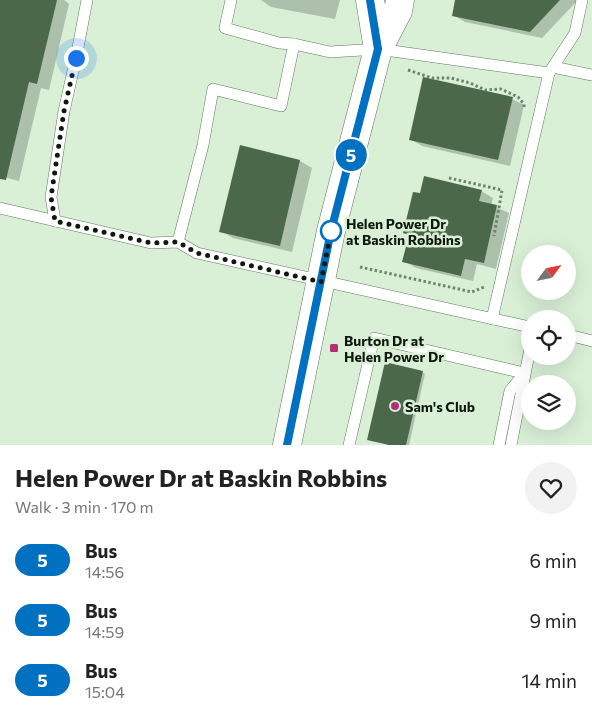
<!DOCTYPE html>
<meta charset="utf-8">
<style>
body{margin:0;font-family:Commissioner,sans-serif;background:#f2f2f2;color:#222;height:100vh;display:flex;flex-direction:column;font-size:19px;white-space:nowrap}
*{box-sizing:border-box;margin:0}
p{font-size:16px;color:#767676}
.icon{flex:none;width:28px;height:28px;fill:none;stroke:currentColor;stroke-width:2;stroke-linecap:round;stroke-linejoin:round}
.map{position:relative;height:445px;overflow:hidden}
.drawer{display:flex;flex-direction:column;background:#fff;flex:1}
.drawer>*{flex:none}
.badge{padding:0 10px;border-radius:16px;font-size:18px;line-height:32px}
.needle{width:32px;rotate:57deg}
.controls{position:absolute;left:521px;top:245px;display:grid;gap:10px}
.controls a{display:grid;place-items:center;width:55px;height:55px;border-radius:50%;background:#fff;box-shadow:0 5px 20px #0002;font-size:25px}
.you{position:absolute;width:25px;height:25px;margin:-12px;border:4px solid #fff;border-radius:50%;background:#1a73e8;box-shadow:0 0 0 8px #1a73e833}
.map>.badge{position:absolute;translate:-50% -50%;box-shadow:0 0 0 2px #fff}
.round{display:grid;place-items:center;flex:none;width:52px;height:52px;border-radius:26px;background:#f2f2f2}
.overview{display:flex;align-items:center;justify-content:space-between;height:85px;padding:0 15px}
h1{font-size:24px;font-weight:700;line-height:38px}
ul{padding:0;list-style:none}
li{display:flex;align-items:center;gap:15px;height:60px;padding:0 15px}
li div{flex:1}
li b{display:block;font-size:19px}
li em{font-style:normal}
li .badge{min-width:55px;font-weight:700;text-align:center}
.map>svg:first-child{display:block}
.shadow{fill:#0003}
.building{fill:#4b694a}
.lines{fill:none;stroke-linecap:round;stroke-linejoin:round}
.lane-casing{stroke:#637862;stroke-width:12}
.secondary-casing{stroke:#637862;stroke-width:29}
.path{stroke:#718170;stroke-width:3;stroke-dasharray:2.5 2.5;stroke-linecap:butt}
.lane{stroke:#fff;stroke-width:11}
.secondary{stroke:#fff;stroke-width:28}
.line-casing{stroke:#fff;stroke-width:11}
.line{stroke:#0070c0;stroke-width:8}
.walk{stroke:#0f170f;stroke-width:5;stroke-dasharray:0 9}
.stop-dot{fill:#fff;stroke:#0070c0;stroke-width:2.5}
.poi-dot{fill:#b32f76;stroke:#d9f0d7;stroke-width:2}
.labels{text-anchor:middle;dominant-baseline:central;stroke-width:5;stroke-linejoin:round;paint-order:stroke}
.stop-label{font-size:14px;font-weight:bold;fill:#0f170f;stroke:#d9f0d7;text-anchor:start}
.poi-label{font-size:14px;font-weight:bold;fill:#0f170f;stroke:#d9f0d7;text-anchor:start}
</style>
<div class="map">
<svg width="592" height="445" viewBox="0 0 592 445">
<rect width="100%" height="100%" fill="#d9f0d7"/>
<g class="shadow">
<polygon points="0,0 64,0 69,4 49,90 41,88 19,181 0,176"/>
<polygon points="261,0 340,0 335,19 271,7"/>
<polygon points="456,0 578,0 542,38 465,22 453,15"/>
<polygon points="512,99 524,105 510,166 422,146 410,139"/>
<polygon points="241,147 300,161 312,168 292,252 233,238 221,231"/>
<polygon points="481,191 493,198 491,205 509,213 496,269 477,264 473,281 416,268 404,261 410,236 404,233 421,195"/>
<polygon points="422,372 425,374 409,445 389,445 369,439"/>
</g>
<g class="building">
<polygon points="0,0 57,0 37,84 29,82 6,180 0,179"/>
<polygon points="455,0 560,0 530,32 452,16"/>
<polygon points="423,77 513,97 498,160 409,140"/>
<polygon points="240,145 300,160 280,246 219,232"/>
<polygon points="424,176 482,190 479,201 497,205 484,263 465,259 461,276 402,262 409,235 403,233 413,192 420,193"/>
<polygon points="385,362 423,371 406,445 389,445 367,440"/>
</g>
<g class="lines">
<defs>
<g id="lane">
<polyline points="294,44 330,52 378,49 549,73 575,33 582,0"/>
<polyline points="553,67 592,75"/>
<polyline points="0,208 151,243 178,242 197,253 530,327"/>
<polyline points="55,221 51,197 64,111 76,58 87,0"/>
<polyline points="178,242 203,145 213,89 281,106 294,44 279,43 225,28 231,0"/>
<polyline points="492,319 549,73"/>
<polyline points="568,335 592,341"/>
<polyline points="349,445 374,338 524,373"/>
<polyline points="499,445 510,391 523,375"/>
<polyline points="511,445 530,349"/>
</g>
<g id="secondary">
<polyline points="370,0 378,49"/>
<polyline points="287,445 331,231 378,49 398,11 400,0"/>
</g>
</defs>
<use href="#lane" class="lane-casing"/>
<use href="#secondary" class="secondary-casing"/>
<g class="path">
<polyline points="408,70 432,78 451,78 470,83 485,90 501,89 518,97 524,104 524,107"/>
<polyline points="449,178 502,190 494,236"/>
<polyline points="360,267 472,292 484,287"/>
</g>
<use href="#lane" class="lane"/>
<use href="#secondary" class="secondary"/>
</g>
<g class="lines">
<defs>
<polyline id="line" points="287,445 331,231 378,49 370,0"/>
</defs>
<use href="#line" class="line-casing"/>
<use href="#line" class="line"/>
<polyline class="walk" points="76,58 64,111 51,197 55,221 151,243 178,242 197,253 321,282 331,231"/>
</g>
<circle class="stop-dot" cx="331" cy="231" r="10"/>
<g class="poi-dot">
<rect x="329" y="343" width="10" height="10" rx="2.5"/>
<circle cx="395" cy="406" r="5"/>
</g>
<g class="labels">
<g class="stop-label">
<text x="346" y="223">Helen Power Dr<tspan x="346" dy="16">at Baskin Robbins</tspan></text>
</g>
<g class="poi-label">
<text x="344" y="340">Burton Dr at<tspan x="344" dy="16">Helen Power Dr</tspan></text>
<text x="405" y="406">Sam's Club</text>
</g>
</g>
</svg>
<div class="controls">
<a><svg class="needle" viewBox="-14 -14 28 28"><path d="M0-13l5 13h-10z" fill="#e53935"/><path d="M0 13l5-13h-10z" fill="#767676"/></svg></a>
<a><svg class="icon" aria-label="locate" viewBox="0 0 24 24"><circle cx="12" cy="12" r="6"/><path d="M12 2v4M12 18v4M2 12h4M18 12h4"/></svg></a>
<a><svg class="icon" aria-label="layers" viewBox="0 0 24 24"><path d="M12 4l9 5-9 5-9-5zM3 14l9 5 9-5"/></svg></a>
</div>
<div class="you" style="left:76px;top:58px"></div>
<b class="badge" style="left:351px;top:155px;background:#0070c0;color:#fff">5</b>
</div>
<section class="drawer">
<div class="overview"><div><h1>Helen Power Dr at Baskin Robbins</h1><p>Walk · 3 min · 170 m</p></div><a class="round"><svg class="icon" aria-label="heart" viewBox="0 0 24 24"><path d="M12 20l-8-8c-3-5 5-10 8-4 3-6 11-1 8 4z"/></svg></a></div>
<ul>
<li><span class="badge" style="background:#0070c0;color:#fff">5</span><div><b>Bus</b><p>14:56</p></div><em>6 min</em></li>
<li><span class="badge" style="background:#0070c0;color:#fff">5</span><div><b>Bus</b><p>14:59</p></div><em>9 min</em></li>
<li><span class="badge" style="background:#0070c0;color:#fff">5</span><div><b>Bus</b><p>15:04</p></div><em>14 min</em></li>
</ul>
</section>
